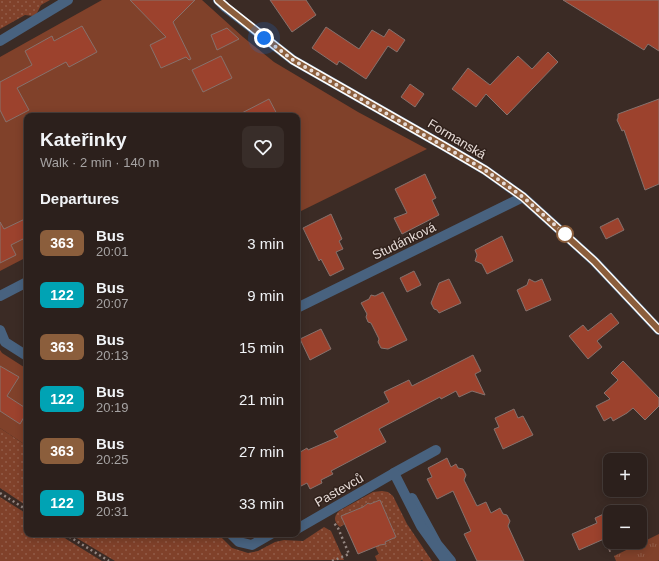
<!DOCTYPE html>
<meta charset="utf-8">
<style>
body{margin:0;font-family:Helvetica,sans-serif;background:#382d29;color:#f1f3f6;height:100vh;display:flex;flex-direction:column;font-size:15px;white-space:nowrap}
*{box-sizing:border-box;margin:0}
p{font-size:13px;color:#a6a3a3}
.icon{flex:none;width:22px;height:22px;fill:none;stroke:currentColor;stroke-width:2;stroke-linecap:round;stroke-linejoin:round}
.map{position:relative;flex:1;overflow:hidden}
.sheet{position:absolute;left:24px;top:113px;width:276px;height:424px;display:flex;flex-direction:column;background:#2c201c;border-radius:8px;box-shadow:0 2px 10px #0003,0 0 0 1px #483e3b}
.sheet>*{flex:none}
.badge{padding:0 8px;border-radius:6px;font-size:14px;line-height:26px}
.buttons{position:absolute;left:603px;top:453px;display:grid;gap:8px}
.buttons a{display:grid;place-items:center;width:44px;height:44px;border-radius:8px;background:#2c201c;box-shadow:0 2px 10px #0003,0 0 0 1px #483e3b;font-size:20px}
.you{position:absolute;width:20px;height:20px;margin:-10px;border:3px solid #fff;border-radius:50%;background:#1a73e8;box-shadow:0 0 0 6px #1a73e833}
.map>.badge{position:absolute;translate:-50% -50%;box-shadow:0 0 0 2px #fff}
h2{padding:0 16px;font-size:15px;line-height:36px}
.round{display:grid;place-items:center;flex:none;width:42px;height:42px;border-radius:8px;background:#382d29}
.head{display:flex;align-items:center;justify-content:space-between;height:68px;padding:0 16px}
h1{font-size:19px;font-weight:700;line-height:30px}
ul{padding:0;list-style:none}
li{display:flex;align-items:center;gap:12px;height:52px;padding:0 16px}
li div{flex:1}
li b{display:block;font-size:15px}
li em{font-style:normal}
li .badge{min-width:44px;font-weight:700;text-align:center}
.map>svg:first-child{display:block}
.grass{fill:url(#grass-dots)}
.park{fill:url(#park-tufts)}
.garden{fill:#80412a}
.building{fill:#9c422d;stroke:#86726d}
.lines{fill:none;stroke-linecap:round;stroke-linejoin:round}
.path{stroke:#948681;stroke-width:2.5;stroke-dasharray:2 3;stroke-linecap:butt}
.service{stroke:#48627f;stroke-width:10}
.minor{stroke:#48627f;stroke-width:10}
.tertiary{stroke:#48627f;stroke-width:10}
.line-casing{stroke:#fff;stroke-width:9}
.line{stroke:#8b5e3c;stroke-width:6}
.walk{stroke:#e7dcd8;stroke-width:4;stroke-dasharray:0 7.2}
.stop-dot{fill:#fff;stroke:#8b5e3c;stroke-width:2}
.labels{text-anchor:middle;dominant-baseline:central;stroke-width:3;stroke-linejoin:round;paint-order:stroke}
.street-label{font-size:13px;fill:#e7dcd8;stroke:#30211b}
</style>
<div class="map">
<svg width="659" height="561" viewBox="0 0 659 561">
<defs>
<pattern id="grass-dots" width="8" height="8" patternUnits="userSpaceOnUse"><rect width="8" height="8" fill="#80412a"/><path d="M2 2h.1M6 6h.1" fill="none" stroke="#925c48" stroke-width="1.8" stroke-linecap="round"/></pattern>
<pattern id="park-tufts" width="24" height="20" patternUnits="userSpaceOnUse"><rect width="24" height="20" fill="#80412a"/><path d="M3 7l-1-3M5 7V3M7 7l1-3M15 17l-1-3M17 17v-4M19 17l1-3" fill="none" stroke="#925c48"/></pattern>
</defs>
<rect width="100%" height="100%" fill="#3b2b25"/>
<g class="grass">
<polygon points="0,0 50,0 41,5 37,13 33,16 25,15 0,29"/>
<polygon points="0,428 27,446 27,506 0,488"/>
<path d="M 382,491 L 388,492 L 393,496 L 407,524 L 432,561 L 423,561 L 422,560 L 420,561 L 377,561 L 375,556 L 379,554 L 375,546 L 385,544 L 385,542 L 396,537 L 380,500 L 370,504 L 367,503 L 363,507 L 342,516 L 345,524 L 340,527 C 334,522 333,517 339,511 L 373,492 Z"/>
<polygon points="0,497 27,514 27,534 58,534 102,561 0,561"/>
<polygon points="324,527 331,531 344,560 115,561 70,534 218,534 232,548 248,553 258,551 275,542 284,540 303,541"/>
</g>
<polygon class="park" points="659,534 659,560 658,561 616,561 614,556"/>
<g class="garden">
<polygon points="102,0 202,0 243,37 274,62 358,112 427,149 297,213 297,116 27,116 27,257 0,271 0,57"/>
<polygon points="0,350 2,353 27,369 27,446 0,428"/>
</g>
<g class="building">
<polygon points="130,0 195,0 173,22 191,59 189,60 186,57 161,68 150,45 166,37"/>
<polygon points="270,0 306,0 316,15 292,32"/>
<polygon points="563,0 659,0 659,51 648,44 644,50"/>
<polygon points="82,26 97,52 69,67 66,62 17,88 29,110 6,122 0,110 0,82 32,65 25,51 52,36 54,41"/>
<polygon points="326,27 359,49 372,30 384,37 389,29 405,40 397,52 388,46 366,79 339,61 337,65 312,48"/>
<polygon points="227,28 239,39 217,50 211,35"/>
<polygon points="548,52 558,62 507,115 486,94 476,107 452,89 468,68 490,85 518,56 532,69"/>
<polygon points="221,56 232,78 203,92 192,70"/>
<polygon points="410,84 424,94 415,107 401,97"/>
<polygon points="269,99 278,116 236,116"/>
<polygon points="659,99 659,184 645,190 624,130 622,131 617,120 618,118 618,114"/>
<polygon points="425,174 436,198 432,200 439,215 402,234 394,218 407,213 395,189"/>
<polygon points="331,214 342,239 339,241 343,249 336,252 344,269 330,276 321,259 319,261 303,228"/>
<polygon points="27,218 27,237 11,245 16,255 0,263 0,222 4,229"/>
<polygon points="618,218 624,230 606,239 600,227"/>
<polygon points="502,236 513,261 487,274 482,264 475,261 477,255 475,250"/>
<polygon points="414,271 421,285 407,292 400,278"/>
<polygon points="449,279 461,303 439,313 437,310 434,309 431,303 439,283"/>
<polygon points="529,279 535,282 542,279 551,300 526,311 517,290 527,285"/>
<polygon points="383,292 407,340 388,349 381,348 378,342 379,339 371,323 368,322 366,317 367,314 361,303 369,299 371,295 375,296"/>
<polygon points="611,313 619,323 597,341 602,347 588,359 569,336 583,325 588,331"/>
<polygon points="321,329 331,349 310,360 300,339"/>
<polygon points="473,355 481,371 475,374 485,395 472,391 459,397 456,391 441,399 440,397 379,429 386,442 331,471 333,474 321,480 322,483 310,489 307,483 297,488 297,454 307,448 308,450 338,437 334,431 389,402 384,392 409,380 412,386"/>
<polygon points="623,361 659,398 659,406 645,420 633,408 627,413 613,421 611,417 604,421 596,406 610,399 604,393 618,380 611,373"/>
<polygon points="0,366 19,377 7,396 27,409 27,412 20,424 0,411"/>
<polygon points="514,409 518,418 523,416 533,435 503,449 494,429 499,427 495,418"/>
<polygon points="447,458 451,467 456,464 458,468 463,469 466,475 464,480 477,506 486,502 491,513 500,508 503,514 507,515 510,521 508,526 524,561 477,561 464,534 471,531 453,491 437,499 427,479 432,477 428,468"/>
<polygon points="380,500 396,537 385,542 386,544 380,545 358,554 341,516 363,507 368,503 370,504"/>
<polygon points="610,511 610,552 604,539 579,550 572,534 597,523 595,518"/>
</g>
<g class="lines">
<g class="path">
<polyline points="0,493 27,510"/>
<polyline points="65,534 109,561"/>
<polyline points="332,561 349,554 338,528 334,523"/>
</g>
<polyline class="service" points="412,498 437,544 451,561"/>
<g class="minor">
<polyline points="0,41 68,0"/>
<polyline points="0,296 27,282"/>
<polyline points="297,308 523,197"/>
<polyline points="0,330 5,342 27,356"/>
<polyline points="394,473 436,450"/>
<polyline points="297,529 394,473 421,526 446,561"/>
<polyline points="231,534 239,542 252,545 271,534"/>
</g>
<polyline class="tertiary" points="218,0 225,7 293,60 444,146 485,170 523,197 594,261 659,330"/>
</g>
<g class="lines">
<defs>
<polyline id="line" points="218,0 226,7 293,60 444,146 485,170 523,197 594,261 659,330"/>
</defs>
<use href="#line" class="line-casing"/>
<use href="#line" class="line"/>
<polyline class="walk" points="264,38 293,60 485,170 523,197 565,234"/>
</g>
<circle class="stop-dot" cx="565" cy="234" r="8"/>
<g class="labels">
<g class="street-label">
<text transform="translate(457 139) rotate(31)">Formanská</text>
<text transform="translate(404 241) rotate(-26)">Studánková</text>
<text transform="translate(339 490) rotate(-30)">Pastevců</text>
</g>
</g>
</svg>
<div class="buttons">
<a>+</a>
<a>−</a>
</div>
<div class="you" style="left:264px;top:38px"></div>
<section class="sheet">
<div class="head"><div><h1>Kateřinky</h1><p>Walk · 2 min · 140 m</p></div><a class="round"><svg class="icon" aria-label="heart" viewBox="0 0 24 24"><path d="M12 20l-8-8c-3-5 5-10 8-4 3-6 11-1 8 4z"/></svg></a></div>
<h2>Departures</h2>
<ul>
<li><span class="badge" style="background:#8b5e3c;color:#fff">363</span><div><b>Bus</b><p>20:01</p></div><em>3 min</em></li>
<li><span class="badge" style="background:#00a3b4;color:#fff">122</span><div><b>Bus</b><p>20:07</p></div><em>9 min</em></li>
<li><span class="badge" style="background:#8b5e3c;color:#fff">363</span><div><b>Bus</b><p>20:13</p></div><em>15 min</em></li>
<li><span class="badge" style="background:#00a3b4;color:#fff">122</span><div><b>Bus</b><p>20:19</p></div><em>21 min</em></li>
<li><span class="badge" style="background:#8b5e3c;color:#fff">363</span><div><b>Bus</b><p>20:25</p></div><em>27 min</em></li>
<li><span class="badge" style="background:#00a3b4;color:#fff">122</span><div><b>Bus</b><p>20:31</p></div><em>33 min</em></li>
</ul>
</section>
</div>
